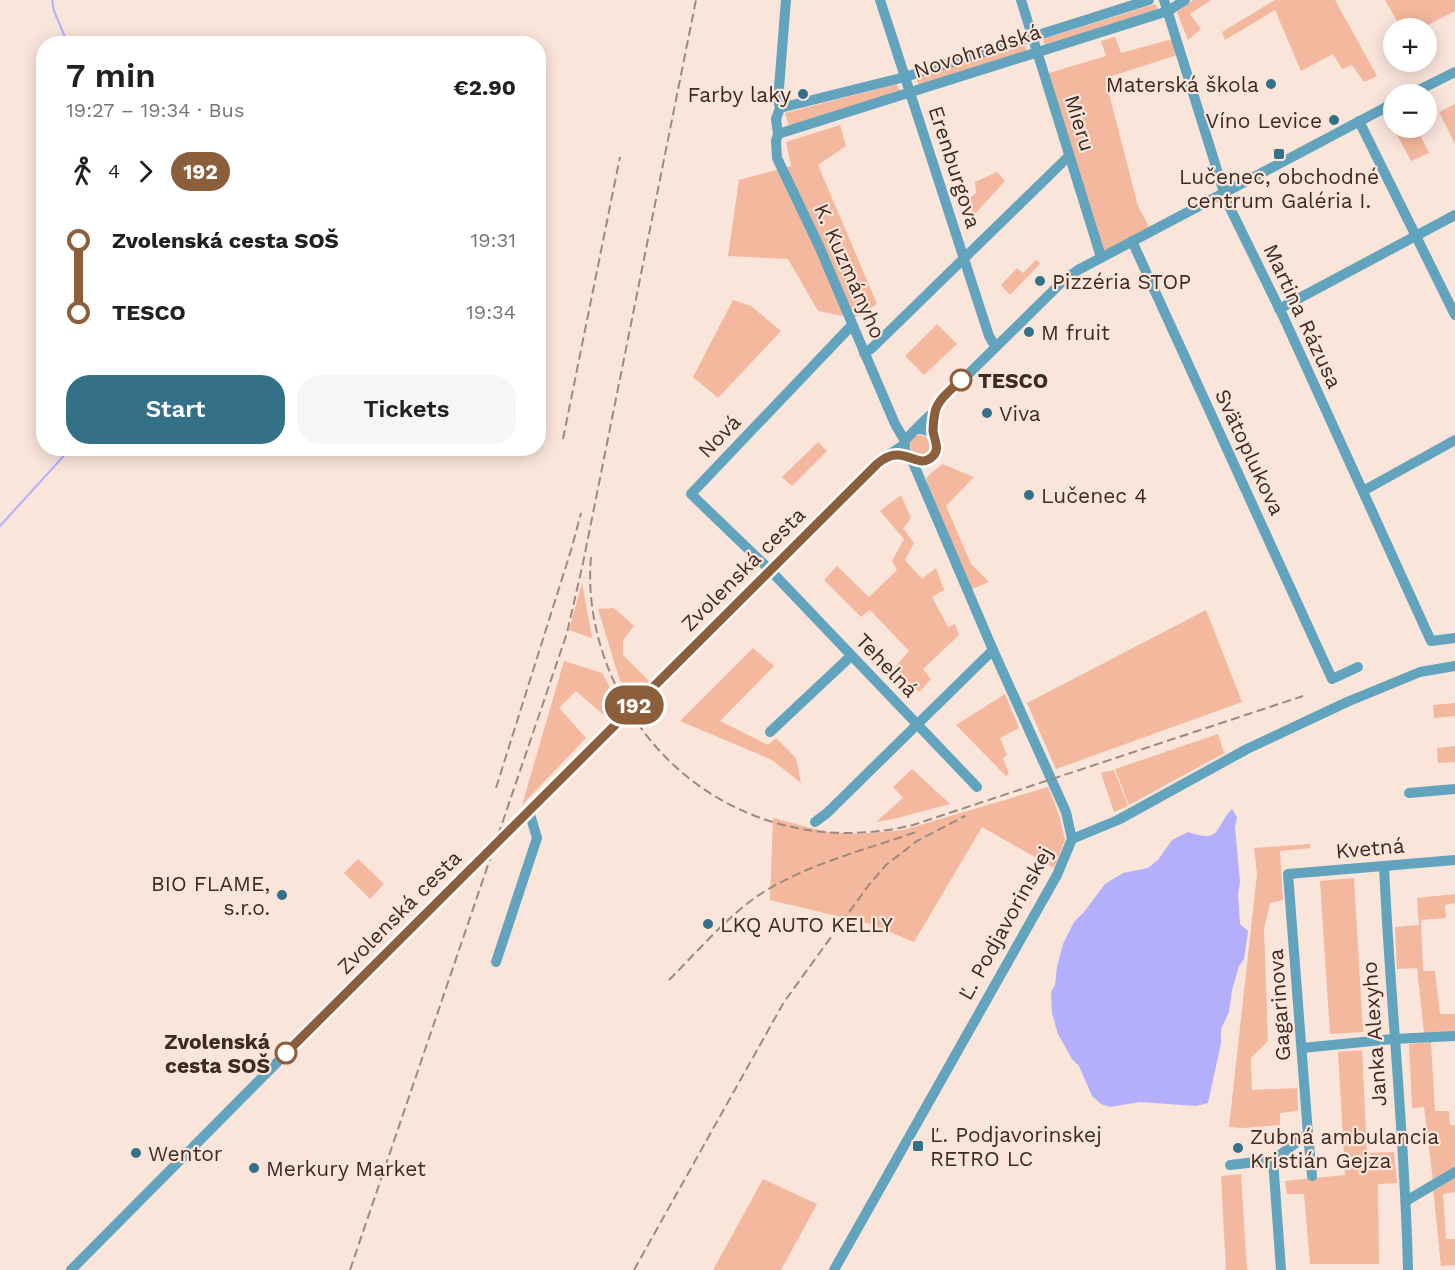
<!DOCTYPE html>
<meta charset="utf-8">
<style>
body{margin:0;font-family:"Work Sans",sans-serif;background:#f6f6f6;color:#202124;height:100vh;display:flex;flex-direction:column;font-size:22px;white-space:nowrap}
*{box-sizing:border-box;margin:0}
p{font-size:20px;color:#757577}
.icon{flex:none;width:33px;height:33px;fill:none;stroke:currentColor;stroke-width:2;stroke-linecap:round;stroke-linejoin:round}
.map{position:relative;flex:1;overflow:hidden}
.details{position:absolute;left:36px;top:36px;width:510px;height:420px;display:flex;flex-direction:column;background:#fff;border-radius:24px;box-shadow:0 3px 15px #0003}
.details>*{flex:none}
.badge{padding:0 12px;border-radius:20px;font-size:21px;line-height:39px}
.buttons{position:absolute;left:1383px;top:18px;display:grid;gap:12px}
.buttons a{display:grid;place-items:center;width:54px;height:54px;border-radius:50%;background:#fff;box-shadow:0 3px 15px #0003;font-size:30px}
.map>.badge{position:absolute;translate:-50% -50%;box-shadow:0 0 0 3px #fff}
.legs{display:flex;align-items:center;gap:9px;height:66px;padding:0 30px;font-size:20px}
.legs p{margin-inline-start:auto}
.headline{display:flex;align-items:center;justify-content:space-between;height:102px;padding:0 30px}
h1{font-size:33px;font-weight:600;line-height:45px}
.action{display:flex;gap:12px;margin-top:auto;padding:12px 30px}
.action a{flex:1;height:69px;border-radius:24px;background:#347088;color:#fff;font-size:24px;font-weight:600;line-height:69px;text-align:center}
.action a+a{background:#f6f6f6;color:#202124}
ul{padding:0 30px;list-style:none}
li{display:flex;align-items:center;gap:21px;height:72px;font-size:22px}
li i{display:grid;place-items:center;width:9px;height:100%;margin:0 8px;background:currentColor}
li i::after{content:'';width:15px;height:15px;margin:-8px;border:4px solid;border-radius:50%;background:#fff}
li p{margin-inline-start:auto}
li:first-child i{background:linear-gradient(#0000 50%,currentColor 0)}
li:last-child i{background:linear-gradient(currentColor 50%,#0000 0)}
.map>svg:first-child{display:block}
.green{fill:#f3b89d}
.water{fill:#b3affd}
.lines{fill:none;stroke-linecap:round;stroke-linejoin:round}
.stream{stroke:#b3affd;stroke-width:2}
.minor{stroke:#62a3bd;stroke-width:10}
.rail{stroke:#9d897f;stroke-width:2;stroke-dasharray:9 4.5;stroke-linecap:butt}
.line-1-casing{stroke:#fff;stroke-width:14}
.line-1{stroke:#8b5e3c;stroke-width:9}
.poi-dot{fill:#347088;stroke:#fae5db;stroke-width:2}
.stop-1-dot{fill:#fff;stroke:#8b5e3c;stroke-width:3}
.labels{text-anchor:middle;dominant-baseline:central;stroke-width:4.5;stroke-linejoin:round;paint-order:stroke}
.street-label{font-size:21px;fill:#3e2a21;stroke:#fae5db}
.poi-label{font-size:21px;fill:#3e2a21;stroke:#fae5db;text-anchor:start}
.stop-label{font-size:21px;font-weight:bold;fill:#3e2a21;stroke:#fae5db;text-anchor:start}
</style>
<div class="map">
<svg width="1455" height="1270" viewBox="0 0 1455 1270">
<rect width="100%" height="100%" fill="#fae5db"/>
<g class="green">
<polygon points="1193,0 1211,0 1190,14 1201,29 1188,40 1177,12"/>
<polygon points="1275,0 1335,0 1377,76 1364,82 1352,65 1342,69 1333,54 1301,71 1275,10 1225,40 1222,32"/>
<polygon points="1385,0 1455,0 1455,11 1422,28 1401,28"/>
<polygon points="1155,4 1158,9 1045,45 1043,39"/>
<polygon points="1115,37 1121,53 1172,39 1177,55 1112,76 1108,90 1138,206 1149,227 1099,254 1049,73 1106,56 1101,41"/>
<polygon points="1024,45 1027,51 919,85 916,78"/>
<polygon points="897,84 900,92 789,126 785,113"/>
<polygon points="1455,104 1455,144 1439,112"/>
<polygon points="1393,115 1394,128 1417,128 1429,153 1411,161 1388,118"/>
<polygon points="840,125 846,146 818,165 877,304 854,318 818,311 788,259 728,256 739,180 791,166 786,142"/>
<polygon points="997,172 1005,181 974,215 968,199 976,193 975,182"/>
<polygon points="1036,260 1041,263 1010,295 1001,285 1017,268 1023,273"/>
<polygon points="733,300 751,306 781,331 718,398 693,377"/>
<polygon points="937,324 957,344 924,375 905,356"/>
<circle cx="920" cy="445" r="10"/>
<polygon points="818,442 827,451 792,486 782,477"/>
<polygon points="942,464 974,477 946,506 971,564 989,582 972,589 931,495 926,478"/>
<polygon points="901,495 911,518 903,528 914,543 905,560 922,579 936,568 944,590 932,597 948,627 955,624 959,635 923,669 931,679 919,692 895,667 909,651 870,610 861,617 824,580 837,566 869,597 897,570 892,561 904,539 880,511"/>
<polygon points="582,583 592,638 569,630"/>
<polygon points="614,608 634,626 623,640 623,655 649,681 632,699 620,681 598,609"/>
<polygon points="1206,610 1242,702 1056,769 1027,703"/>
<polygon points="753,648 774,666 720,721 768,745 776,738 796,758 801,783 772,760 680,721"/>
<polygon points="564,661 602,673 618,703 606,717 576,691 559,708 586,738 522,805"/>
<polygon points="1005,694 1019,728 1000,738 1007,755 1003,758 1009,774 1006,776 956,725"/>
<polygon points="1455,703 1455,716 1434,718 1433,705"/>
<polygon points="1218,734 1224,753 1129,805 1115,769"/>
<polygon points="1455,746 1455,762 1438,763 1437,748"/>
<polygon points="912,769 950,804 897,818 876,822 903,798 893,787"/>
<polygon points="1114,770 1128,806 1114,812 1101,773"/>
<polygon points="1048,787 1059,815 1065,840 1054,868 982,827 914,942 870,924 770,900 773,818 826,832 861,834 903,830"/>
<polygon points="1310,844 1310,848 1280,851 1283,900 1270,903 1264,929 1268,1041 1251,1058 1252,1090 1297,1088 1298,1111 1280,1113 1280,1125 1242,1128 1229,1127 1257,874 1254,848"/>
<polygon points="358,859 384,884 370,899 344,873"/>
<polygon points="1354,878 1363,1032 1330,1034 1320,881"/>
<polygon points="1455,894 1455,903 1445,905 1446,918 1421,920 1423,971 1435,971 1440,1014 1455,1014 1455,1032 1424,1033 1417,968 1397,969 1395,927 1419,925 1417,898"/>
<polygon points="1431,1042 1435,1111 1449,1111 1450,1125 1455,1125 1455,1167 1433,1181 1424,1107 1412,1108 1409,1044"/>
<polygon points="1362,1050 1367,1153 1394,1152 1397,1183 1378,1184 1379,1264 1310,1264 1304,1194 1287,1194 1285,1181 1345,1175 1338,1052"/>
<polygon points="1241,1174 1247,1270 1226,1270 1221,1176"/>
<polygon points="1455,1175 1455,1192 1443,1194 1446,1239 1455,1239 1455,1265 1441,1266 1433,1187"/>
<polygon points="763,1179 817,1204 781,1270 713,1270"/>
</g>
<path class="water" d="M 1232,809 L 1237,817 L 1235,828 L 1240,882 L 1238,894 L 1240,924 L 1248,931 L 1244,959 L 1239,966 L 1232,990 L 1229,1012 L 1221,1029 L 1221,1043 L 1208,1103 L 1196,1106 L 1140,1102 L 1110,1107 L 1101,1104 L 1092,1096 L 1079,1066 L 1072,1059 L 1058,1034 L 1052,1013 L 1051,992 L 1055,985 L 1057,967 L 1063,944 L 1074,922 L 1084,912 L 1105,884 L 1123,873 L 1148,868 L 1158,860 L 1172,840 L 1188,832 C 1223,844 1214,827 1232,809 Z"/>
<g class="lines">
<g class="stream">
<polyline points="52,0 54,11 68,44"/>
<polyline points="0,526 71,448"/>
</g>
<g class="minor">
<polyline points="786,0 778,100 780,108 776,119 778,134 776,141 777,158 819,246 895,424 905,441"/>
<polyline points="880,0 989,336 995,346"/>
<polyline points="1021,0 1101,257"/>
<polyline points="1164,0 1227,202 1283,316 1431,641 1455,638"/>
<polyline points="1411,94 1455,72"/>
<polyline points="780,108 905,77 1149,0"/>
<polyline points="1359,121 1455,315"/>
<polyline points="778,134 1168,11 1185,0"/>
<polyline points="1132,241 1332,679 1358,667"/>
<polyline points="1279,309 1455,215"/>
<polyline points="852,325 691,494 770,570 977,787"/>
<polyline points="864,353 871,349 1069,156"/>
<path d="M 918,429 C 928,429 935,434 937,444 L 933,455 C 922,465 901,459 905,441 C 907,437 930,415 935,411"/>
<polyline points="935,437 935,411 940,402 1063,281 1078,270 1394,103"/>
<polyline points="1363,491 1455,440"/>
<polyline points="770,732 851,656"/>
<polyline points="1409,793 1455,789"/>
<polyline points="815,822 827,813 993,650"/>
<polyline points="1072,839 1118,820 1247,749 1347,702 1420,672 1455,666"/>
<path d="M 1384,866 C 1390,1001 1405,1135 1408,1270"/>
<polyline points="496,962 537,838 529,811"/>
<polyline points="1302,1048 1393,1039 1455,1036"/>
<polyline points="1308,1134 1312,1176"/>
<polyline points="1273,1160 1281,1270"/>
<polyline points="1230,1165 1273,1160 1308,1134 1288,874 1455,860"/>
<polyline points="1406,1201 1455,1172"/>
<polyline points="71,1270 472,866 512,829 868,472 884,458 905,444"/>
<polyline points="834,1270 1057,875 1072,839 1066,812 993,650 911,458"/>
</g>
<g class="rail">
<polyline points="563,439 620,157"/>
<path d="M 591,557 C 587,601 597,646 616,686 C 670,799 791,855 913,825 L 1303,696"/>
<polyline points="496,788 572,547 581,513"/>
<path d="M 669,980 C 697,952 724,920 756,897 C 803,865 865,850 919,831"/>
<polyline points="350,1270 567,633 583,563 696,0"/>
<polyline points="634,1270 784,1002 868,886 886,865 917,841 965,816"/>
</g>
</g>
<g class="lines">
<defs>
<path id="line-1" d="M 286,1053 L 877,464 C 903,441 917,471 932,457 C 941,449 934,440 933,431 C 933,425 934,417 935,412 C 938,399 952,389 961,380"/>
</defs>
<use href="#line-1" class="line-1-casing"/>
<use href="#line-1" class="line-1"/>
</g>
<g class="poi-dot">
<circle cx="1271" cy="84" r="6"/>
<circle cx="803" cy="94" r="6"/>
<circle cx="1334" cy="120" r="6"/>
<rect x="1273" y="148" width="12" height="12" rx="3"/>
<circle cx="1040" cy="281" r="6"/>
<circle cx="1029" cy="332" r="6"/>
<circle cx="987" cy="413" r="6"/>
<circle cx="1029" cy="495" r="6"/>
<circle cx="282" cy="895" r="6"/>
<circle cx="708" cy="924" r="6"/>
<rect x="912" y="1140" width="12" height="12" rx="3"/>
<circle cx="1238" cy="1148" r="6"/>
<circle cx="136" cy="1153" r="6"/>
<circle cx="254" cy="1168" r="6"/>
</g>
<g class="stop-1-dot">
<circle cx="961" cy="380" r="10"/>
<circle cx="286" cy="1053" r="10"/>
</g>
<g class="labels">
<g class="street-label">
<text transform="translate(977 51) rotate(-18)">Novohradská</text>
<text transform="translate(1080 123) rotate(73)">Mieru</text>
<text transform="translate(955 167) rotate(72)">Erenburgova</text>
<text transform="translate(850 271) rotate(66)">K. Kuzmányho</text>
<text transform="translate(1303 316) rotate(65)">Martina Rázusa</text>
<text transform="translate(719 436) rotate(-46)">Nová</text>
<text transform="translate(1250 452) rotate(65)">Svätoplukova</text>
<text transform="translate(743 569) rotate(-45)">Zvolenská cesta</text>
<text transform="translate(887 665) rotate(46)">Tehelná</text>
<text transform="translate(1370 848) rotate(-5)">Kvetná</text>
<text transform="translate(399 912) rotate(-45)">Zvolenská cesta</text>
<text transform="translate(1005 923) rotate(-61)">Ľ. Podjavorinskej</text>
<text transform="translate(1279 1005) rotate(-94)">Gagarinova</text>
<text transform="translate(1374 1034) rotate(-94)">Janka Alexyho</text>
</g>
<g class="poi-label">
<text x="1259" y="84" text-anchor="end">Materská škola</text>
<text x="791" y="94" text-anchor="end">Farby laky</text>
<text x="1322" y="120" text-anchor="end">Víno Levice</text>
<text x="1279" y="176" text-anchor="middle">Lučenec, obchodné<tspan x="1279" dy="24">centrum Galéria I.</tspan></text>
<text x="1052" y="281">Pizzéria STOP</text>
<text x="1041" y="332">M fruit</text>
<text x="999" y="413">Viva</text>
<text x="1041" y="495">Lučenec 4</text>
<text x="270" y="883" text-anchor="end">BIO FLAME,<tspan x="270" dy="24">s.r.o.</tspan></text>
<text x="720" y="924">LKQ AUTO KELLY</text>
<text x="930" y="1134">Ľ. Podjavorinskej<tspan x="930" dy="24">RETRO LC</tspan></text>
<text x="1250" y="1136">Zubná ambulancia<tspan x="1250" dy="24">Kristián Gejza</tspan></text>
<text x="148" y="1153">Wentor</text>
<text x="266" y="1168">Merkury Market</text>
</g>
<g class="stop-label">
<text x="978" y="380">TESCO</text>
<text x="270" y="1041" text-anchor="end">Zvolenská<tspan x="270" dy="24">cesta SOŠ</tspan></text>
</g>
</g>
</svg>
<div class="buttons">
<a>+</a>
<a>−</a>
</div>
<b class="badge" style="left:634px;top:705px;background:#8b5e3c;color:#fff">192</b>
<section class="details">
<div class="headline"><div><h1>7 min</h1><p>19:27 – 19:34 · Bus</p></div><b>€2.90</b></div>
<div class="legs"><svg class="icon" aria-label="walk" viewBox="0 0 24 24"><circle cx="13" cy="4" r="2"/><path d="M13 8l-2 6 4 7M11 14l-3 7M7 12l3-4h3l4 4"/></svg>4<svg class="icon" aria-label="forward" viewBox="0 0 24 24"><path d="M9 5l7 7-7 7"/></svg><b class="badge" style="background:#8b5e3c;color:#fff">192</b></div>
<ul>
<li><i style="color:#8b5e3c"></i><b>Zvolenská cesta SOŠ</b><p>19:31</p></li>
<li><i style="color:#8b5e3c"></i><b>TESCO</b><p>19:34</p></li>
</ul>
<div class="action"><a>Start</a><a>Tickets</a></div>
</section>
</div>
